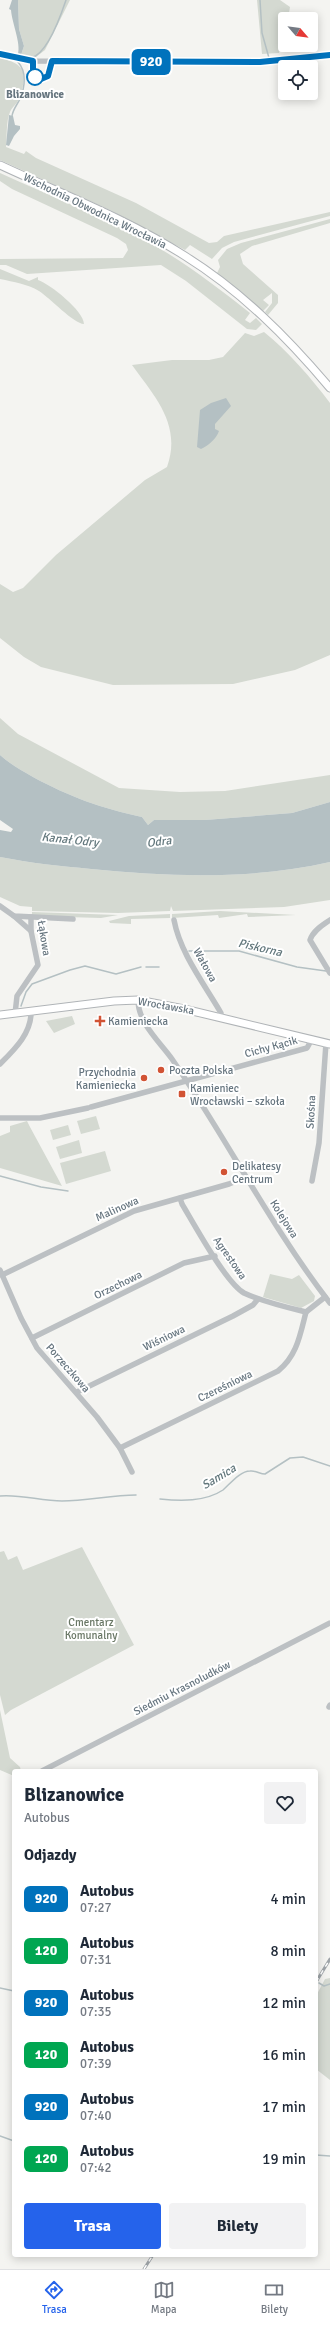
<!DOCTYPE html>
<html lang="pl">
<meta charset="utf-8">
<style>
body{margin:0;font-family:Signika,sans-serif;background:#f2f2f3;color:#1f2937;height:100vh;display:flex;flex-direction:column;font-size:15px;white-space:nowrap}
*{box-sizing:border-box;margin:0}
p{font-size:13px;color:#747a83}
.icon{flex:none;width:22px;height:22px;fill:none;stroke:currentColor;stroke-width:2;stroke-linecap:round;stroke-linejoin:round}
.map{position:relative;flex:1;overflow:hidden}
.side{position:absolute;left:12px;top:1769px;width:306px;height:488px;display:flex;flex-direction:column;background:#fff;border-radius:4px;box-shadow:0 2px 10px #0003}
.side>*{flex:none}
.badge{padding:0 8px;border-radius:6px;font-size:14px;line-height:26px}
.needle{width:26px;rotate:118deg}
.controls{position:absolute;left:278px;top:12px;display:grid;gap:8px}
.controls a{display:grid;place-items:center;width:40px;height:40px;border-radius:4px;background:#fff;box-shadow:0 2px 10px #0003;font-size:20px}
.map>.badge{position:absolute;translate:-50% -50%;box-shadow:0 0 0 2px #fff}
h2{padding:0 12px;font-size:15px;line-height:36px}
.round{display:grid;place-items:center;flex:none;width:42px;height:42px;border-radius:4px;background:#f2f2f3}
.overview{display:flex;align-items:center;justify-content:space-between;height:68px;padding:0 12px}
h1{font-size:19px;font-weight:800;line-height:30px}
.primary-button{display:flex;gap:8px;margin-top:auto;padding:8px 12px}
.primary-button a{flex:1;height:46px;border-radius:4px;background:#2563eb;color:#fff;font-size:16px;font-weight:800;line-height:46px;text-align:center}
.primary-button a+a{background:#f2f2f3;color:#1f2937}
ul{padding:0;list-style:none}
li{display:flex;align-items:center;gap:12px;height:52px;padding:0 12px}
li div{flex:1}
li b{display:block;font-size:15px}
li em{font-style:normal}
li .badge{min-width:44px;font-weight:700;text-align:center}
.tabs{display:flex;justify-content:space-around;align-items:center;height:56px;border-top:1px solid #e0e1e3;background:#fff;font-size:11px;color:#747a83}
.tabs a{display:grid;justify-items:center;gap:2px}
.tabs .active{color:#2563eb}
.map>svg:first-child{display:block}
.green{fill:#d4d9d1}
.water{fill:#b4c0c3}
.lines{fill:none;stroke-linecap:round;stroke-linejoin:round}
.stream{stroke:#b4c0c3;stroke-width:1.5}
.major-casing{stroke:#b0b4b7;stroke-width:9}
.minor{stroke:#bcc0c3;stroke-width:5.5}
.major{stroke:#fff;stroke-width:7}
.rail-casing{stroke:#9ea4a8;stroke-width:3}
.rail{stroke:#fff;stroke-width:1.5;stroke-dasharray:4.5;stroke-linecap:butt}
.line-casing{stroke:#fff;stroke-width:9}
.line{stroke:#0072bc;stroke-width:6}
.stop-dot{fill:#fff;stroke:#0072bc;stroke-width:2}
.poi-dot{fill:#d15334;stroke:#fff;stroke-width:1.5}
.labels{text-anchor:middle;dominant-baseline:central;stroke-width:4;stroke-linejoin:round;paint-order:stroke}
.stop-label{font-size:11px;font-weight:bold;fill:#66757f;stroke:#fff}
.street-label{font-size:11px;fill:#66757f;stroke:#fff}
.poi-label{font-size:11px;fill:#66757f;stroke:#fff;text-anchor:start}
.park-label{font-size:11px;fill:#697765;stroke:#fff}
.water-label{font-size:12px;font-style:italic;fill:#62777c;stroke:#fff}
</style>
<div class="map">
<svg width="330" height="2269" viewBox="0 0 330 2269">
<rect width="100%" height="100%" fill="#f4f4f1"/>
<g class="green">
<polygon points="18,0 70,0 45,50 36,57 21,55 24,46 19,29"/>
<polygon points="257,0 280,0 290,7 288,19 285,19 285,31 279,53 262,54"/>
<path d="M 0,58 C 26,64 28,73 19,99 C 17,104 12,107 10,112 C 6,121 7,137 6,147 L 24,154 L 26,151 L 36,158 L 136,203 L 209,243 L 217,242 L 224,236 L 330,212 L 330,216 L 234,242 L 222,248 L 212,259 L 190,245 L 185,250 L 112,211 L 0,160 Z"/>
<path d="M 0,173 C 53,197 108,219 159,248 C 191,267 221,290 250,313 L 245,320 L 250,323 L 256,318 L 262,324 L 256,330 L 247,329 L 186,281 L 161,265 L 27,274 L 6,265 L 0,265 L 0,259 L 123,258 L 128,250 L 126,244 L 117,238 L 12,189 L 0,181 Z"/>
<polygon points="330,219 330,223 252,246 240,254 243,264 278,295 278,303 268,315 265,312 272,303 272,293 263,300 269,305 263,311 217,273 220,267 218,260 227,249 241,243"/>
<path d="M 0,269 L 29,281 L 38,277 L 38,280 C 50,284 84,311 84,324 C 74,324 50,298 39,291 C 27,284 14,282 0,279 Z"/>
<path d="M 264,332 C 289,352 311,378 330,403 L 330,655 L 295,670 L 233,684 L 113,685 L 41,667 L 24,657 L 0,638 L 0,584 L 13,592 L 23,588 L 56,555 L 145,480 L 167,467 C 182,425 155,397 132,365 L 172,360 L 209,360 L 223,357 L 245,333 L 254,336 Z"/>
<path d="M 0,718 L 18,734 L 119,788 L 180,792 L 225,791 L 330,775 L 330,802 L 292,813 L 205,820 L 154,820 L 148,825 L 142,817 C 101,808 70,797 33,777 C 21,770 10,764 0,755 Z"/>
<path d="M 0,857 C 30,863 60,866 91,869 C 171,877 251,880 330,862 L 330,900 L 284,907 L 173,911 L 171,906 L 170,911 L 118,913 L 32,911 L 32,907 L 20,906 L 0,897 Z"/>
<polygon points="220,911 296,915 248,917 247,914 219,918 218,915 172,918 172,914"/>
<polygon points="32,912 118,915 101,918 32,916"/>
<polygon points="170,914 170,918 131,919 131,924 110,923 109,921 129,916"/>
<polygon points="72,1016 75,1024 54,1033 46,1021"/>
<polygon points="96,1116 100,1129 81,1134 77,1121"/>
<polygon points="27,1121 30,1127 62,1186 0,1168 0,1136 10,1132 10,1126"/>
<polygon points="68,1125 71,1135 53,1140 50,1130"/>
<polygon points="79,1140 82,1153 60,1159 56,1147"/>
<polygon points="105,1151 111,1171 66,1184 60,1163"/>
<polygon points="270,1274 292,1279 299,1275 315,1296 314,1301 301,1308 263,1297"/>
<polygon points="82,1547 134,1645 11,1710 5,1715 0,1695 0,1552 4,1551 8,1560 17,1556 23,1570"/>
<polygon points="0,1710 10,1758 20,1767 21,1771 14,1771 14,1776 0,1770"/>
<polygon points="330,1978 330,2080 316,2069 316,1996 325,1979"/>
</g>
<g class="water">
<path d="M 12,0 L 18,0 L 19,29 L 24,46 L 21,55 L 18,54 C 21,43 12,23 11,10 L 9,9 Z"/>
<polygon points="9,115 13,116 15,125 20,126 20,129 14,136 9,146 6,145"/>
<path d="M 226,398 L 231,406 L 215,424 L 215,429 L 219,431 C 216,439 209,445 201,449 L 197,447 L 200,410 L 211,403 Z"/>
<path d="M 0,755 C 10,764 21,770 33,777 C 70,797 101,808 142,817 L 148,825 L 154,820 L 205,820 L 292,813 L 330,802 L 330,862 C 251,880 171,877 91,869 C 60,866 30,863 0,857 L 0,830 L 11,832 L 13,829 L 0,820 Z"/>
</g>
<g class="lines">
<g class="stream">
<polyline points="260,0 262,33 269,58 282,57"/>
<polyline points="294,56 330,52"/>
<path d="M 31,58 C 47,54 61,15 66,0"/>
<path d="M 12,116 C 13,109 17,105 20,99 C 25,87 27,72 18,62"/>
<polyline points="189,951 239,951 297,967 326,971"/>
<polyline points="146,967 159,967"/>
<polyline points="21,1006 26,992 32,984 70,970 85,966 116,974 141,967"/>
<polyline points="0,1176 41,1187 68,1191"/>
<path d="M 0,1496 C 20,1494 41,1501 62,1501 C 87,1501 111,1495 136,1495"/>
<path d="M 160,1499 C 180,1501 205,1502 223,1490 C 230,1484 240,1471 250,1471 C 255,1470 260,1474 265,1474 L 290,1458 L 303,1457 L 330,1466"/>
<polyline points="319,1983 324,1986 330,1984"/>
<polyline points="0,1988 14,1991"/>
<polyline points="0,2136 14,2141"/>
<polyline points="316,2155 330,2156"/>
</g>
<defs>
<g id="major">
<path d="M 0,165 C 62,194 127,219 185,256 C 241,291 287,337 330,388"/>
<polyline points="0,1015 114,1001 138,1000 184,1009 330,1044"/>
</g>
</defs>
<use href="#major" class="major-casing"/>
<g class="minor">
<polyline points="0,54 33,61 260,62 330,55"/>
<polyline points="0,906 14,916 73,919"/>
<polyline points="14,916 31,931"/>
<path d="M 174,920 C 180,953 205,985 221,1013 L 220,1017"/>
<path d="M 330,920 C 322,925 313,931 310,940 L 330,973"/>
<path d="M 138,1000 C 138,1023 160,1042 172,1059 C 227,1139 271,1227 330,1303"/>
<polyline points="15,1014 17,996 38,965 31,931 31,917"/>
<path d="M 0,1064 C 14,1050 32,1033 31,1011"/>
<polyline points="91,1107 307,1048 312,1039"/>
<polyline points="0,1118 40,1118 88,1108"/>
<polyline points="312,1181 319,1143 326,1043"/>
<path d="M 180,1198 L 182,1204 C 194,1224 226,1283 244,1293 C 263,1302 285,1307 306,1312 L 325,1297"/>
<polyline points="0,1270 21,1318 37,1348 97,1417 120,1448 132,1472"/>
<polyline points="2,1275 134,1211 229,1184 246,1177"/>
<polyline points="32,1338 184,1263 215,1256"/>
<polyline points="77,1392 233,1316 253,1305 258,1299"/>
<path d="M 120,1448 L 278,1371 C 297,1356 300,1335 306,1312"/>
<polyline points="329,1707 330,1705"/>
<polyline points="42,1771 330,1623"/>
</g>
<use href="#major" class="major"/>
<defs>
<g id="rail">
<polyline points="316,1982 330,1959"/>
<polyline points="144,2269 153,2255"/>
</g>
</defs>
<use href="#rail" class="rail-casing"/>
<use href="#rail" class="rail"/>
</g>
<g class="lines">
<defs>
<polyline id="line" points="0,54 33,61 33,75 41,79 48,76 52,61 260,62 330,55"/>
</defs>
<use href="#line" class="line-casing"/>
<use href="#line" class="line"/>
</g>
<circle class="stop-dot" cx="35" cy="77" r="8"/>
<g class="poi-dot">
<path d="M98 1015h4v4h4v4h-4v4h-4v-4h-4v-4h4z"/>
<circle cx="161" cy="1070" r="4"/>
<circle cx="144" cy="1078" r="4"/>
<rect x="178" y="1090" width="8" height="8" rx="2"/>
<circle cx="224" cy="1172" r="4"/>
</g>
<g class="labels">
<g class="stop-label">
<text x="35" y="94">Blizanowice</text>
</g>
<g class="street-label">
<text transform="translate(95 211) rotate(26)">Wschodnia Obwodnica Wrocławia</text>
<text transform="translate(44 938) rotate(81)">Łąkowa</text>
<text transform="translate(205 965) rotate(61)">Wałowa</text>
<text transform="translate(166 1006) rotate(10)">Wrocławska</text>
<text transform="translate(271 1047) rotate(-15)">Cichy Kącik</text>
<text transform="translate(311 1112) rotate(-87)">Skośna</text>
<text transform="translate(117 1209) rotate(-24)">Malinowa</text>
<text transform="translate(284 1219) rotate(58)">Kolejowa</text>
<text transform="translate(230 1258) rotate(55)">Agrestowa</text>
<text transform="translate(118 1285) rotate(-26)">Orzechowa</text>
<text transform="translate(164 1338) rotate(-26)">Wiśniowa</text>
<text transform="translate(68 1368) rotate(49)">Porzeczkowa</text>
<text transform="translate(225 1386) rotate(-26)">Czereśniowa</text>
<text transform="translate(182 1688) rotate(-27)">Siedmiu Krasnoludków</text>
</g>
<g class="poi-label">
<text x="108" y="1021">Kamieniecka</text>
<text x="169" y="1070">Poczta Polska</text>
<text x="136" y="1072" text-anchor="end">Przychodnia<tspan x="136" dy="13">Kamieniecka</tspan></text>
<text x="190" y="1088">Kamieniec<tspan x="190" dy="13">Wrocławski – szkoła</tspan></text>
<text x="232" y="1166">Delikatesy<tspan x="232" dy="13">Centrum</tspan></text>
</g>
<g class="park-label">
<text x="91" y="1622">Cmentarz<tspan x="91" dy="13">Komunalny</tspan></text>
</g>
<g class="water-label">
<text transform="translate(70 840) rotate(6)">Kanał Odry</text>
<text transform="translate(159 842) rotate(-7)">Odra</text>
<text transform="translate(260 948) rotate(13)">Piskorna</text>
<text transform="translate(219 1477) rotate(-31)">Samica</text>
</g>
</g>
</svg>
<div class="controls">
<a><svg class="needle" viewBox="-14 -14 28 28"><path d="M0-13l5 13h-10z" fill="#e53935"/><path d="M0 13l5-13h-10z" fill="#747a83"/></svg></a>
<a><svg class="icon" aria-label="locate" viewBox="0 0 24 24"><circle cx="12" cy="12" r="6"/><path d="M12 2v4M12 18v4M2 12h4M18 12h4"/></svg></a>
</div>
<b class="badge" style="left:151px;top:62px;background:#0072bc;color:#fff">920</b>
<section class="side">
<div class="overview"><div><h1>Blizanowice</h1><p>Autobus</p></div><a class="round"><svg class="icon" aria-label="heart" viewBox="0 0 24 24"><path d="M12 20l-8-8c-3-5 5-10 8-4 3-6 11-1 8 4z"/></svg></a></div>
<h2>Odjazdy</h2>
<ul>
<li><span class="badge" style="background:#0072bc;color:#fff">920</span><div><b>Autobus</b><p>07:27</p></div><em>4 min</em></li>
<li><span class="badge" style="background:#00a651;color:#fff">120</span><div><b>Autobus</b><p>07:31</p></div><em>8 min</em></li>
<li><span class="badge" style="background:#0072bc;color:#fff">920</span><div><b>Autobus</b><p>07:35</p></div><em>12 min</em></li>
<li><span class="badge" style="background:#00a651;color:#fff">120</span><div><b>Autobus</b><p>07:39</p></div><em>16 min</em></li>
<li><span class="badge" style="background:#0072bc;color:#fff">920</span><div><b>Autobus</b><p>07:40</p></div><em>17 min</em></li>
<li><span class="badge" style="background:#00a651;color:#fff">120</span><div><b>Autobus</b><p>07:42</p></div><em>19 min</em></li>
</ul>
<div class="primary-button"><a>Trasa</a><a>Bilety</a></div>
</section>
</div>
<nav class="tabs">
<a class="active"><svg class="icon" aria-label="directions" viewBox="0 0 24 24"><path d="M12 3l9 9-9 9-9-9zM9 14v-3h6M13 9l2 2-2 2"/></svg>Trasa</a>
<a><svg class="icon" aria-label="map" viewBox="0 0 24 24"><path d="M3 6l6-2 6 2 6-2v14l-6 2-6-2-6 2zM9 4v14M15 6v14"/></svg>Mapa</a>
<a><svg class="icon" aria-label="tickets" viewBox="0 0 24 24"><path d="M3 7h18v10H3zM15 7v10"/></svg>Bilety</a>
</nav>
